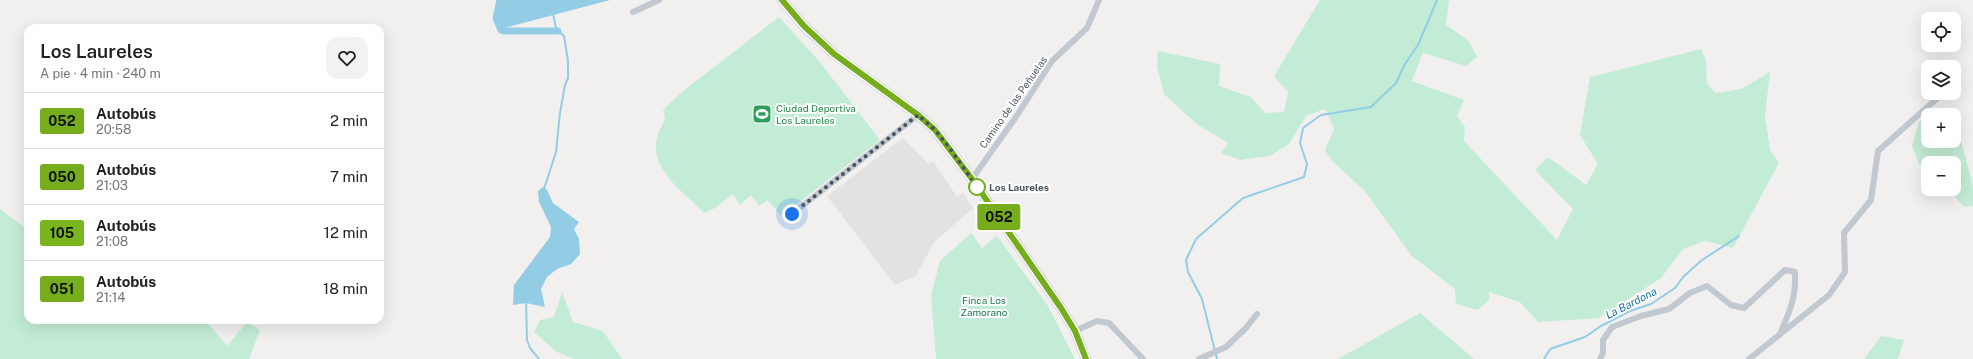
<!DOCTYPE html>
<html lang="es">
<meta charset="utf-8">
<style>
body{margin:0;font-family:"Public Sans",sans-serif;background:#f2f2f2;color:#222;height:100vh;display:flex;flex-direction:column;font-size:15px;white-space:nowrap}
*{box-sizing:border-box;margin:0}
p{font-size:13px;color:#767676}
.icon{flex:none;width:22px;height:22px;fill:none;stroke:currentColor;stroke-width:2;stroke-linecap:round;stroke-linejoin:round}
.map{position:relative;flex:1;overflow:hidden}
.sheet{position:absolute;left:24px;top:24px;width:360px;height:300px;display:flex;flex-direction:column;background:#fff;border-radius:12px;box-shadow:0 4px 16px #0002}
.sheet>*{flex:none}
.badge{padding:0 8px;border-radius:3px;font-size:14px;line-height:26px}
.controls{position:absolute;left:1921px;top:12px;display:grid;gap:8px}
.controls a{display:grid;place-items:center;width:40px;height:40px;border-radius:8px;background:#fff;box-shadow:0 4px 16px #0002;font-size:20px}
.you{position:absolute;width:20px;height:20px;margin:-10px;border:3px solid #fff;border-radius:50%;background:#1a73e8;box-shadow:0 0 0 6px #1a73e833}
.map>.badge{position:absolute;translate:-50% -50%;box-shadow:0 0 0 2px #fff}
.round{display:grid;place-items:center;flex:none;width:42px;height:42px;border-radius:12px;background:#f2f2f2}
.overview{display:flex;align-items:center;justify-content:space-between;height:68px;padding:0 16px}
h1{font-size:19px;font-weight:600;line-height:30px}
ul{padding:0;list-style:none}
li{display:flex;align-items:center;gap:12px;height:56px;padding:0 16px;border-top:1px solid #e0e0e0}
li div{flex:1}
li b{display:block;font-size:15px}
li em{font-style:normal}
li .badge{min-width:44px;font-weight:700;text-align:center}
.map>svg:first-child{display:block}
.education{fill:#e3e1e1}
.green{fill:#c2ecd6;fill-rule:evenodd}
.water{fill:#92cce5}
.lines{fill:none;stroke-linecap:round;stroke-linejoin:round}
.stream{stroke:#92cce5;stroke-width:2}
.canal{stroke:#92cce5;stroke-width:7}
.street{stroke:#c1c8d0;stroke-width:6}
.primary{stroke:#b1bccc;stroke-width:10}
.line-casing{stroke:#fff;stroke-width:9}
.line{stroke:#75ad1c;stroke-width:6}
.walk{stroke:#49515b;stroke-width:4;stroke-dasharray:0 7.2}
.stop-dot{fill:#fff;stroke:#75ad1c;stroke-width:2}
.labels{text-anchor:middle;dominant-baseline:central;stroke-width:4;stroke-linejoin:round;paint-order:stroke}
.street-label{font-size:10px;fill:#49515b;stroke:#fff}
.leisure-label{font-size:10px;fill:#27864d;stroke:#fff;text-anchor:start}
.stop-label{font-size:10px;font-weight:bold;fill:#49515b;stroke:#fff;text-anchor:start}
.park-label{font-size:10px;fill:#1f7753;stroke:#fff}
.water-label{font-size:11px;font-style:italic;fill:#18769f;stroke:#fff}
</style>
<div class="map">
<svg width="1973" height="359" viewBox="0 0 1973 359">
<rect width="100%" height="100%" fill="#f2f0ef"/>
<polygon class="education" points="903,138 929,164 933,161 957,197 963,193 973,208 934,242 916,276 895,285 827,196"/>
<g class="green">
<polygon points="1320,0 1449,0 1446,25 1469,41 1477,57 1466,66 1423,53 1412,81 1464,100 1457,116 1465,127 1464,141 1557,240 1573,209 1535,170 1548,157 1586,185 1598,164 1580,135 1590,77 1701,49 1706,60 1707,84 1716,93 1741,89 1770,72 1765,116 1770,150 1779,163 1733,248 1705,241 1683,249 1661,278 1599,318 1538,322 1520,302 1489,292 1489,300 1478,310 1456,304 1455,289 1412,256 1364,190 1332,161 1325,150 1334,129 1325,109 1306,116 1289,144 1270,156 1240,160 1221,153 1228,143 1198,125 1164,94 1157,67 1158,51 1220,64 1219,86 1251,97 1265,113 1284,112 1288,92 1274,76"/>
<path d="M 779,17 L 819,61 L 880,140 L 781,216 L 768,200 L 759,206 L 751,195 L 740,205 L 733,194 L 715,208 L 704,213 C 685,193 649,170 657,138 C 659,131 663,124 665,118 L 663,110 L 683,91 Z"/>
<path d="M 1953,109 L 1973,187 L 1973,206 L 1964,207 L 1948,189 L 1954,189 L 1954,163 L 1928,163 L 1928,171 L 1919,164 L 1912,146 L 1919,122 L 1932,110 ZM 1928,115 L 1954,115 L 1954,141 L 1928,141 Z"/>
<polygon points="0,209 28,230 28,320 205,320 227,346 247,322 260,330 249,359 0,359"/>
<polygon points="971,233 982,248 997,236 1048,306 1075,359 936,359 931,295 940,261"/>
<polygon points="562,292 573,322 603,331 622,359 574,359 557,352 534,332 540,320 554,317"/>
<polygon points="1420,313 1474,359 1338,359"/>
<polygon points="1881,336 1904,340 1898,359 1864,359"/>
</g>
<g class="water">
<polygon points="502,0 610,0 504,28 499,20"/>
<polygon points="543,187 547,190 553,203 579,222 574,229 579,239 580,254 571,264 557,269 547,277 541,289 545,307 526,303 513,305 514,285 550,237 551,227 539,202 538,191"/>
</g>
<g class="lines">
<g class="stream">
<polyline points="544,189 556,152 560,113 565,85 568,78 568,61 564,36 556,29 553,13"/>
<polyline points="526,301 527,340 530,348 539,359"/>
<polyline points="1217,359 1202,299 1188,272 1186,260 1196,239 1243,198 1304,177 1307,164 1300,143 1303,128 1321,115 1371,107 1396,83 1405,64 1418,45 1437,0"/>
<polyline points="1544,359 1550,349 1585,337 1601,326 1630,311 1651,304 1675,288 1683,277 1702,260 1739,236"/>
</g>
<polyline class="canal" points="500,0 496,18 501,30 504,31 558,31"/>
<g class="street">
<polyline points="633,12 659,0"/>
<polyline points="1951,67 1952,63"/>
<polyline points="972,179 1016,117 1052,61 1087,28 1099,0"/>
<polyline points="792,214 918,115"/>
<polyline points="1075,331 1097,321 1109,323 1143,359"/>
<polyline points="1199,359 1226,347 1246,328 1257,314"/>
<path d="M 1600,359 L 1603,353 L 1603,340 L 1612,327 L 1641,316 L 1669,309 L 1690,293 L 1707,286 L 1731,305 L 1744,308 L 1785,270 L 1795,272 C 1796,299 1790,310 1780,334"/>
<polyline points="1749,359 1829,295 1845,272 1844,233 1871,200 1878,151 1943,93"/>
</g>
<polyline class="primary" points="782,0 804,26 834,54 918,115 935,130 972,179 1061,308 1075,331 1086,359"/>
</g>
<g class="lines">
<defs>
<polyline id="line" points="782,0 804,26 834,54 918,115 935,130 972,179 1061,308 1075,331 1086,359"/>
</defs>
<use href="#line" class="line-casing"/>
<use href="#line" class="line"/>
<polyline class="walk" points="792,214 918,115 935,130 948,146 977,187"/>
</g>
<defs>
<symbol id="stadium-square" viewBox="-11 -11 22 22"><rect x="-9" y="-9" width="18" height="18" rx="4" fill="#2e9e5b" stroke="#fff"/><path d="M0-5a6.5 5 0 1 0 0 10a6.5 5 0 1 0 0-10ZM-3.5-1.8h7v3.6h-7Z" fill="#fff"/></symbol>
</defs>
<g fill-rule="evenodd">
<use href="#stadium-square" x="751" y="103" width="22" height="22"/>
</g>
<circle class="stop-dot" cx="977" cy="187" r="8"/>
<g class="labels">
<g class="street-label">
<text transform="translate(1013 102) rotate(-55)">Camino de las Peñuelas</text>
</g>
<g class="leisure-label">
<text x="776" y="108">Ciudad Deportiva<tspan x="776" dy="12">Los Laureles</tspan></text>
</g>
<g class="stop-label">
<text x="989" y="187">Los Laureles</text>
</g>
<g class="park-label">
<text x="984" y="300">Finca Los<tspan x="984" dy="12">Zamorano</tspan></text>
</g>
<g class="water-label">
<text transform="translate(1631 303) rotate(-27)">La Bardona</text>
</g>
</g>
</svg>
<div class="controls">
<a><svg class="icon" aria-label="locate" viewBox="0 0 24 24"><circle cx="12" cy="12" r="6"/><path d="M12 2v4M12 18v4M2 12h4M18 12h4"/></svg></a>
<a><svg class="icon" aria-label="layers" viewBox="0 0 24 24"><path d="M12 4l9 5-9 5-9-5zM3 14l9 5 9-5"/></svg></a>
<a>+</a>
<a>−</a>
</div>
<div class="you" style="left:792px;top:214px"></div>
<b class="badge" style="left:999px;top:217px;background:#75ad1c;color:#111">052</b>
<section class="sheet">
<div class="overview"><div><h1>Los Laureles</h1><p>A pie · 4 min · 240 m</p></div><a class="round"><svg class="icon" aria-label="heart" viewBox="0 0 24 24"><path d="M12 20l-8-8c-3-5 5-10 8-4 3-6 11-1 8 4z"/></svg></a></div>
<ul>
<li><span class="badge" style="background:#75ad1c;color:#111">052</span><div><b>Autobús</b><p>20:58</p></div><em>2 min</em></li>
<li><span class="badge" style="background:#75ad1c;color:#111">050</span><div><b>Autobús</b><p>21:03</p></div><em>7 min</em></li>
<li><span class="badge" style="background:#79b51d;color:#111">105</span><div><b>Autobús</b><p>21:08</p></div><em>12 min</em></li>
<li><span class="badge" style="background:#75ad1c;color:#111">051</span><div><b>Autobús</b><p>21:14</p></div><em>18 min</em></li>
</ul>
</section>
</div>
